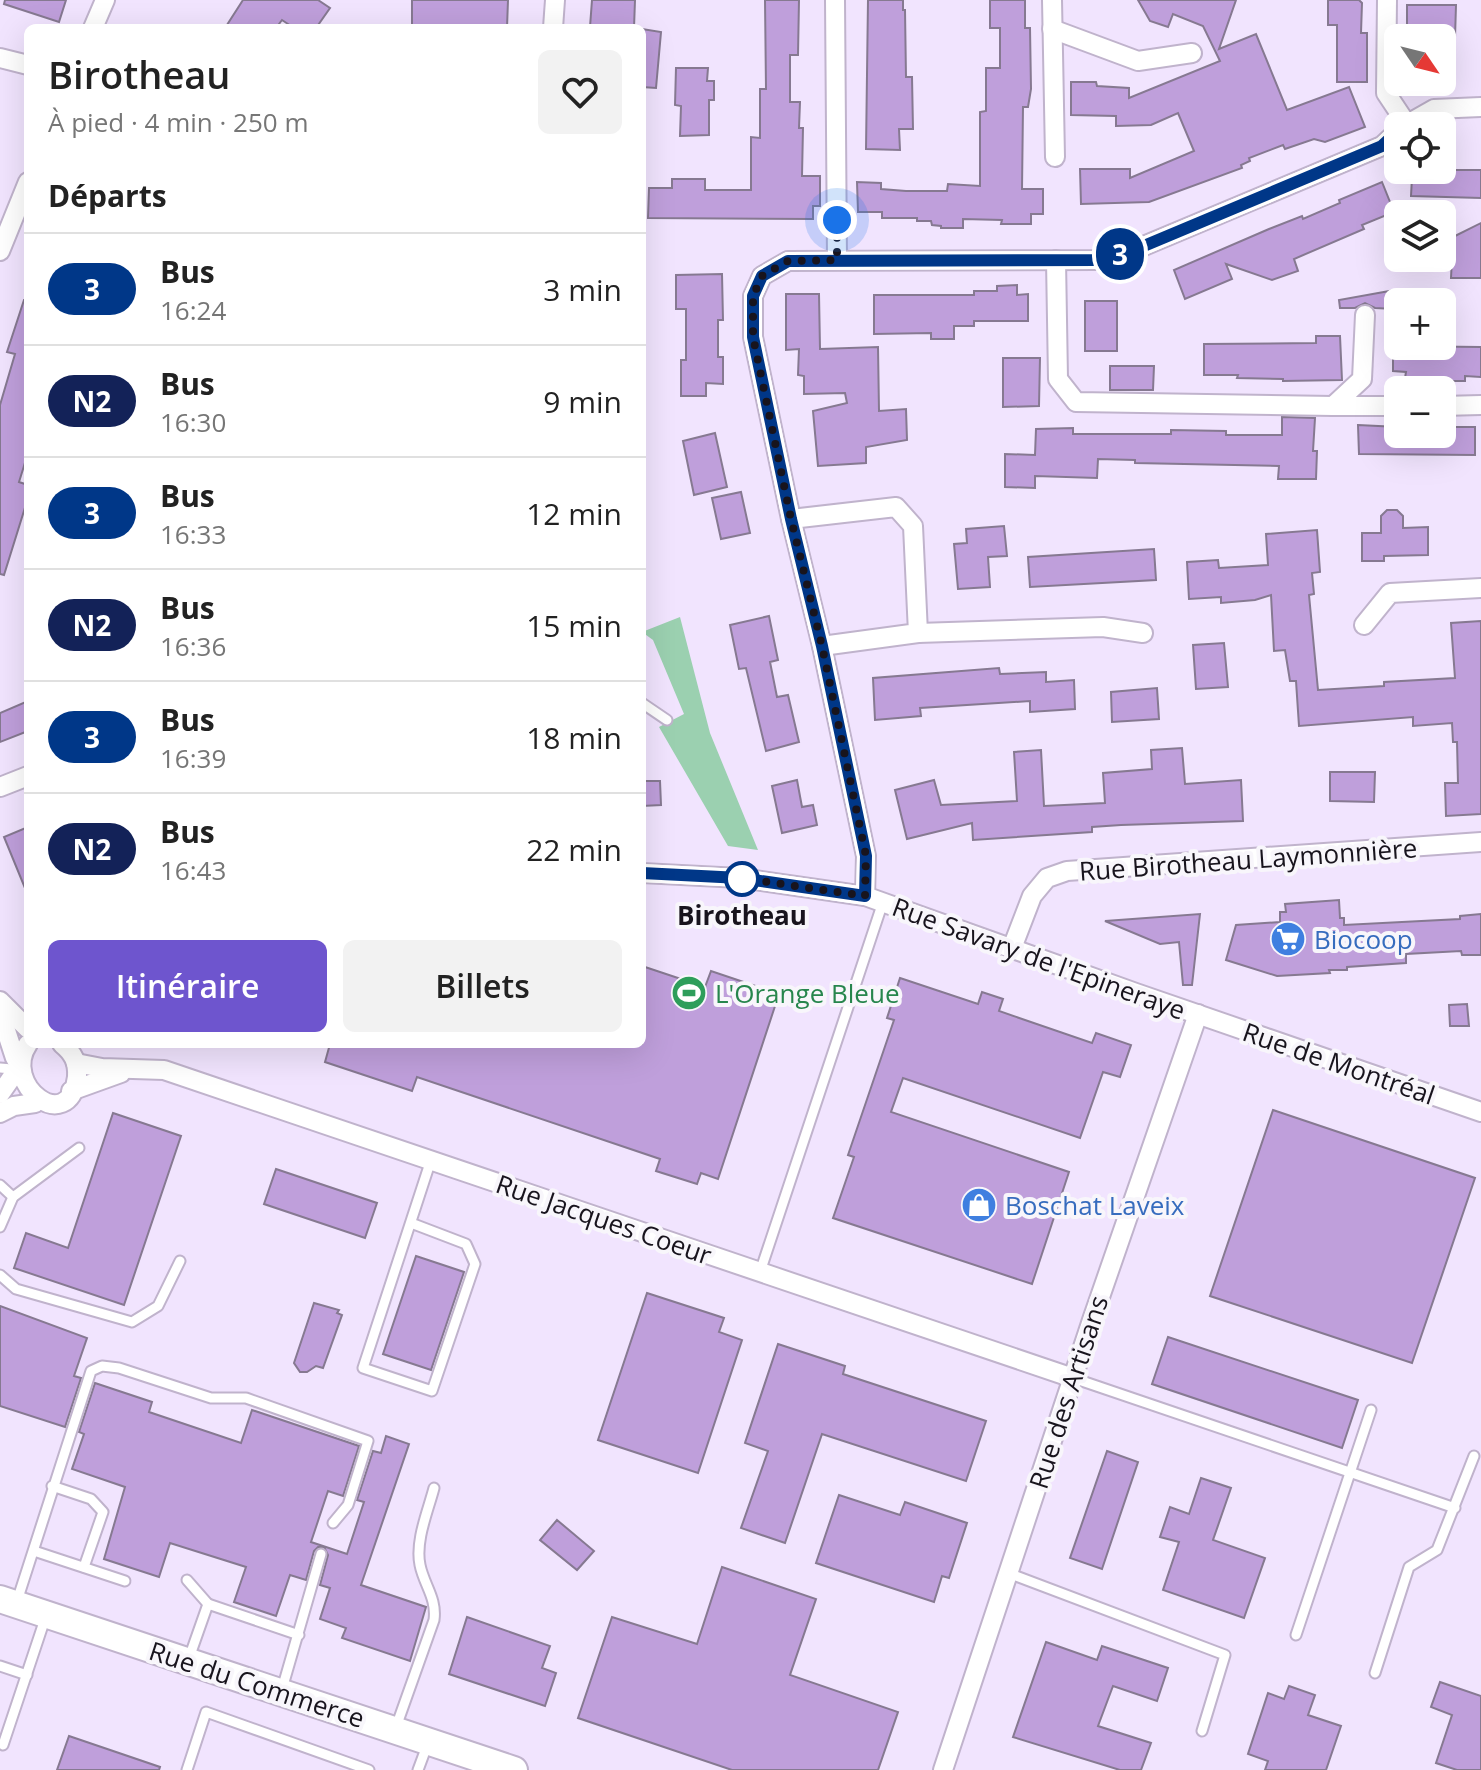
<!DOCTYPE html>
<html lang="fr">
<meta charset="utf-8">
<style>
body{margin:0;font-family:"Open Sans",sans-serif;background:#f2f2f2;color:#222;height:100vh;display:flex;flex-direction:column;font-size:30px;white-space:nowrap}
*{box-sizing:border-box;margin:0}
p{font-size:26px;color:#767676}
.icon{flex:none;width:44px;height:44px;fill:none;stroke:currentColor;stroke-width:2;stroke-linecap:round;stroke-linejoin:round}
.map{position:relative;flex:1;overflow:hidden}
.side{position:absolute;left:24px;top:24px;width:622px;height:1024px;display:flex;flex-direction:column;background:#fff;border-radius:12px;box-shadow:0 8px 32px #0002}
.side>*{flex:none}
.badge{padding:0 16px;border-radius:26px;font-size:28px;line-height:52px}
.needle{width:52px;rotate:125deg}
.controls{position:absolute;left:1384px;top:24px;display:grid;gap:16px}
.controls a{display:grid;place-items:center;width:72px;height:72px;border-radius:12px;background:#fff;box-shadow:0 8px 32px #0002;font-size:40px}
.you{position:absolute;width:40px;height:40px;margin:-20px;border:6px solid #fff;border-radius:50%;background:#1a73e8;box-shadow:0 0 0 12px #1a73e833}
.map>.badge{position:absolute;translate:-50% -50%;box-shadow:0 0 0 4px #fff}
h2{padding:0 24px;font-size:30px;line-height:72px}
.round{display:grid;place-items:center;flex:none;width:84px;height:84px;border-radius:12px;background:#f2f2f2}
.overview{display:flex;align-items:center;justify-content:space-between;height:136px;padding:0 24px}
h1{font-size:38px;font-weight:600;line-height:60px}
.button{display:flex;gap:16px;margin-top:auto;padding:16px 24px}
.button a{flex:1;height:92px;border-radius:12px;background:#6e55ce;color:#fff;font-size:32px;font-weight:600;line-height:92px;text-align:center}
.button a+a{background:#f2f2f2;color:#222}
ul{padding:0;list-style:none}
li{display:flex;align-items:center;gap:24px;height:112px;padding:0 24px;border-top:2px solid #e0e0e0}
li div{flex:1}
li b{display:block;font-size:30px}
li em{font-style:normal}
li .badge{min-width:88px;font-weight:700;text-align:center}
.map>svg:first-child{display:block}
.green{fill:#9bd0b0}
.building{fill:#bf9fdb;stroke:#867991;stroke-width:2}
.lines{fill:none;stroke-linecap:round;stroke-linejoin:round}
.lane-casing{stroke:#c0b3cc;stroke-width:13}
.street-casing{stroke:#c0b3cc;stroke-width:22}
.secondary-casing{stroke:#c0b3cc;stroke-width:30}
.lane{stroke:#fff;stroke-width:9}
.street{stroke:#fff;stroke-width:18}
.secondary{stroke:#fff;stroke-width:26}
.line-casing{stroke:#fff;stroke-width:18}
.line{stroke:#003788;stroke-width:12}
.walk{stroke:#18141d;stroke-width:8;stroke-dasharray:0 14.4}
.stop-dot{fill:#fff;stroke:#003788;stroke-width:4}
.labels{text-anchor:middle;dominant-baseline:central;stroke-width:8;stroke-linejoin:round;paint-order:stroke}
.street-label{font-size:26px;fill:#18141d;stroke:#f8f6fb}
.stop-label{font-size:26px;font-weight:bold;fill:#18141d;stroke:#f8f6fb}
.shop-label{font-size:26px;fill:#366cbe;stroke:#f8f6fb;text-anchor:start}
.leisure-label{font-size:26px;fill:#27864d;stroke:#f8f6fb;text-anchor:start}
</style>
<div class="map">
<svg width="1481" height="1770" viewBox="0 0 1481 1770">
<rect width="100%" height="100%" fill="#f1e4fe"/>
<polygon class="green" points="680,617 710,733 758,850 728,846 659,727 684,714 653,640 642,632"/>
<g class="building">
<polygon points="5,0 66,0 59,22 4,4"/>
<polygon points="243,0 318,0 330,8 316,28 294,28 282,20 276,28 225,28"/>
<polygon points="412,0 508,0 507,28 412,28"/>
<polygon points="592,0 635,0 634,28 590,27"/>
<polygon points="765,0 799,0 798,55 790,55 790,102 800,102 799,128 803,128 802,176 820,176 820,206 813,206 813,219 648,218 649,188 672,188 672,179 705,179 705,190 751,190 751,137 760,138 760,89 766,89"/>
<polygon points="868,0 903,0 903,10 905,10 906,77 912,77 913,129 899,129 900,150 866,149"/>
<polygon points="990,0 1025,0 1025,28 1030,28 1031,89 1028,107 1023,107 1022,189 1043,189 1043,214 1031,214 1031,224 1001,224 1002,220 963,219 963,228 941,228 941,226 932,225 931,221 917,221 917,218 882,218 882,212 858,212 857,182 881,183 881,189 906,191 947,191 948,184 980,186 980,112 986,111 986,68 1000,68 1000,28 990,28"/>
<polygon points="1138,0 1236,0 1219,49 1256,34 1287,110 1349,87 1365,127 1325,142 1314,139 1285,149 1283,145 1249,158 1250,161 1241,165 1242,168 1149,202 1081,204 1080,169 1130,169 1130,178 1194,151 1178,113 1151,125 1116,126 1116,116 1071,115 1071,82 1096,82 1097,86 1129,88 1129,98 1220,61 1203,26 1173,14 1168,27 1150,21"/>
<polygon points="1328,0 1359,0 1362,3 1361,33 1367,33 1367,82 1337,82 1337,25 1328,25"/>
<polygon points="1407,5 1456,5 1455,38 1407,36"/>
<polygon points="642,29 661,32 656,88 642,87"/>
<polygon points="676,68 708,68 707,81 714,81 714,100 709,100 709,135 680,136 681,106 675,105"/>
<polygon points="1423,170 1481,170 1481,198 1411,196 1412,177 1423,177"/>
<polygon points="1382,182 1394,212 1362,225 1364,229 1294,259 1298,271 1272,280 1226,264 1232,279 1185,299 1174,270 1269,229 1302,216 1303,219 1340,203 1339,200"/>
<polygon points="1481,223 1481,278 1451,278 1453,237"/>
<polygon points="722,274 723,320 718,320 718,357 723,357 723,384 706,383 706,396 681,396 681,360 686,360 686,309 676,309 676,275"/>
<polygon points="1017,285 1017,295 1028,294 1028,321 974,321 974,326 954,326 954,339 931,339 931,333 874,334 874,295 974,295 974,291 997,291 997,286"/>
<polygon points="1395,290 1394,309 1375,308 1365,303 1355,308 1340,308 1339,300"/>
<polygon points="786,294 819,294 820,349 878,347 879,411 906,409 907,440 866,447 866,463 818,466 813,411 847,403 845,393 804,394 804,376 798,375 799,349 786,350"/>
<polygon points="24,300 28,300 28,453 19,482 28,485 28,498 4,575 0,574 0,405 15,354 7,352"/>
<rect x="1085" y="301" width="32" height="50"/>
<polygon points="1316,336 1340,336 1342,380 1283,381 1283,379 1237,378 1238,375 1204,375 1204,344 1316,343"/>
<polygon points="1393,346 1481,347 1481,377 1465,376 1465,381 1427,381 1427,377 1405,378 1406,372 1393,371"/>
<polygon points="1003,358 1040,358 1039,406 1003,407"/>
<polygon points="1110,366 1154,366 1153,390 1110,390"/>
<polygon points="1282,417 1315,418 1313,451 1317,451 1316,479 1278,479 1279,466 1135,463 1135,460 1098,459 1097,478 1035,476 1035,488 1005,487 1005,454 1035,455 1036,429 1073,428 1073,434 1171,434 1171,430 1226,431 1226,435 1282,435"/>
<polygon points="1358,425 1398,427 1398,434 1442,434 1442,427 1475,427 1475,455 1359,454"/>
<polygon points="715,433 727,487 694,495 683,441"/>
<polygon points="741,492 750,533 721,539 712,498"/>
<polygon points="1387,510 1397,510 1403,516 1403,528 1428,527 1428,555 1384,556 1384,561 1362,561 1362,533 1381,533 1381,516"/>
<polygon points="1004,526 1007,556 988,557 990,587 958,589 954,544 967,543 966,529"/>
<polygon points="1317,530 1320,572 1312,573 1314,594 1309,595 1318,690 1384,686 1384,682 1455,678 1451,623 1481,621 1481,814 1446,816 1445,783 1458,783 1457,742 1453,742 1452,723 1413,726 1413,717 1299,726 1296,681 1290,681 1285,650 1274,651 1271,595 1255,600 1221,603 1221,597 1189,599 1187,562 1218,560 1219,568 1268,565 1266,534"/>
<polygon points="1154,549 1156,580 1030,587 1028,557"/>
<polygon points="769,616 778,660 770,662 777,697 788,695 799,742 766,751 746,668 739,669 730,625"/>
<polygon points="1224,643 1228,687 1196,689 1193,645"/>
<polygon points="999,668 1000,674 1046,672 1046,682 1074,680 1075,709 1030,712 1030,701 920,708 921,716 875,720 873,678"/>
<polygon points="1157,688 1159,719 1112,722 1111,692"/>
<polygon points="28,701 28,731 0,742 0,713"/>
<polygon points="1182,748 1185,784 1241,780 1243,821 1121,825 1092,827 1092,832 973,840 972,823 907,839 895,790 934,780 941,805 1017,801 1014,752 1041,750 1044,806 1105,803 1103,773 1152,769 1151,750"/>
<polygon points="1330,772 1375,772 1374,802 1330,801"/>
<polygon points="797,780 802,807 813,805 817,825 782,833 772,786"/>
<polygon points="642,781 660,781 661,805 642,806"/>
<polygon points="28,827 28,893 27,893 4,837"/>
<polygon points="1339,900 1340,918 1344,918 1344,925 1460,919 1460,916 1481,914 1481,955 1462,955 1461,951 1406,954 1406,963 1347,967 1347,970 1329,970 1330,973 1277,976 1226,960 1236,925 1280,922 1280,912 1286,912 1285,904"/>
<polygon points="1200,914 1192,985 1183,985 1179,942 1160,944 1105,921"/>
<polygon points="642,966 705,987 711,971 779,994 718,1179 701,1173 697,1184 656,1171 660,1159 417,1077 412,1091 325,1062 330,1044 642,1044"/>
<polygon points="900,978 978,1004 982,992 1003,999 999,1011 1092,1043 1096,1033 1131,1045 1120,1077 1103,1072 1080,1138 903,1078 891,1112 1069,1172 1032,1284 833,1218 854,1157 848,1155 894,1020 887,1018"/>
<polygon points="1467,1004 1469,1026 1450,1026 1449,1005"/>
<polygon points="1273,1110 1475,1178 1412,1363 1210,1296"/>
<polygon points="113,1113 181,1136 124,1305 14,1268 26,1233 68,1248"/>
<polygon points="276,1169 377,1203 365,1238 264,1204"/>
<polygon points="416,1256 464,1272 431,1370 383,1354"/>
<polygon points="647,1293 724,1318 719,1332 742,1340 698,1473 598,1440"/>
<polygon points="314,1303 339,1310 337,1313 342,1315 323,1368 316,1366 307,1372 300,1372 294,1363"/>
<polygon points="0,1306 87,1338 74,1376 81,1378 65,1427 0,1406"/>
<polygon points="1168,1337 1358,1400 1342,1448 1152,1384"/>
<polygon points="778,1344 845,1366 843,1374 986,1421 966,1481 822,1434 785,1543 741,1528 768,1451 745,1443"/>
<polygon points="95,1383 152,1402 149,1412 241,1443 252,1410 359,1446 343,1496 328,1491 311,1542 347,1554 364,1502 357,1500 373,1451 381,1453 386,1436 409,1444 361,1585 426,1607 410,1661 342,1638 346,1628 320,1619 330,1588 320,1585 328,1555 324,1547 318,1547 314,1551 306,1580 290,1575 276,1616 234,1602 246,1567 170,1543 159,1577 104,1559 125,1487 72,1469 84,1434 79,1432"/>
<polygon points="1107,1451 1138,1462 1102,1569 1070,1558"/>
<polygon points="1201,1478 1231,1488 1213,1540 1265,1558 1244,1618 1163,1590 1179,1542 1160,1537 1170,1507 1189,1514"/>
<polygon points="839,1495 900,1515 905,1502 967,1523 949,1578 942,1576 934,1602 816,1563"/>
<polygon points="557,1520 594,1551 577,1570 540,1540"/>
<polygon points="722,1567 816,1599 790,1675 898,1712 878,1770 732,1770 578,1718 612,1617 697,1644"/>
<polygon points="467,1617 550,1646 542,1668 556,1673 545,1706 449,1674"/>
<polygon points="1046,1642 1097,1660 1102,1646 1168,1668 1157,1701 1113,1686 1098,1726 1151,1743 1141,1770 1120,1770 1013,1737"/>
<polygon points="1440,1682 1481,1696 1481,1770 1457,1770 1436,1763 1452,1715 1431,1707"/>
<polygon points="1289,1686 1315,1695 1308,1715 1341,1726 1326,1770 1265,1770 1268,1761 1248,1754 1268,1693 1284,1699"/>
<polygon points="69,1736 160,1767 159,1770 57,1770"/>
</g>
<g class="lines">
<defs>
<g id="lane">
<polyline points="642,703 667,720"/>
<polyline points="0,1068 12,1069"/>
<polyline points="0,1185 13,1197"/>
<polyline points="411,1223 466,1244 475,1264 432,1391 363,1368 431,1160"/>
<polyline points="0,1227 13,1197 79,1148"/>
<polyline points="760,1272 883,902"/>
<polyline points="0,1275 16,1289 132,1322 158,1306 180,1261"/>
<polyline points="1073,1378 1455,1508"/>
<polyline points="52,1486 91,1499 103,1512 84,1567"/>
<polyline points="34,1551 125,1581"/>
<polyline points="1008,1573 1225,1655 1202,1731"/>
<polyline points="187,1580 208,1604 189,1658"/>
<polyline points="17,1601 91,1371 102,1366 119,1368 211,1398 246,1398 368,1441 348,1505 333,1523"/>
<polyline points="208,1604 299,1635"/>
<polyline points="1296,1635 1371,1410"/>
<polyline points="0,1666 27,1675"/>
<polyline points="1375,1673 1409,1567 1437,1550 1474,1456"/>
<polyline points="282,1689 321,1554"/>
<path d="M 396,1727 L 434,1620 C 437,1598 424,1585 420,1565 C 415,1541 428,1511 434,1488"/>
<polyline points="3,1745 46,1616"/>
<polyline points="187,1770 206,1712 369,1770"/>
<polyline points="418,1770 428,1743"/>
</g>
<g id="street">
<polyline points="835,0 837,260"/>
<polyline points="1052,0 1055,157"/>
<polyline points="1387,0 1386,93 1406,123"/>
<polyline points="93,28 105,0"/>
<polyline points="553,28 555,0"/>
<polyline points="1052,29 1138,61 1192,53"/>
<polyline points="0,58 28,65"/>
<polyline points="1404,126 1434,109 1481,107"/>
<polyline points="0,251 28,182"/>
<polyline points="1056,260 1058,379 1076,402 1333,406 1362,379 1365,315"/>
<polyline points="1333,406 1398,406"/>
<polyline points="1442,406 1481,405"/>
<polyline points="791,519 896,507 913,526 918,633 822,646"/>
<polyline points="1364,625 1390,593 1481,588"/>
<polyline points="918,633 1103,627 1143,633"/>
<polyline points="0,787 28,776"/>
<polyline points="642,873 740,878 865,896 1136,993 1481,1112"/>
<polyline points="865,896 866,856 822,646 791,519 753,337 753,296 762,276 788,261 1097,260 1139,248 1382,146 1398,131"/>
<polyline points="1012,948 1032,896 1047,878 1067,871 1481,842"/>
<polyline points="0,1001 28,1029"/>
<polyline points="0,1012 15,1058"/>
<path d="M 28,1044 C 0,1085 69,1137 77,1077 C 78,1062 73,1053 62,1044"/>
<polyline points="76,1063 102,1068 164,1070 1073,1378"/>
<polyline points="71,1091 121,1073"/>
<polyline points="0,1094 12,1077"/>
<polyline points="0,1113 14,1106 35,1103"/>
<polyline points="943,1770 1092,1320 1198,1014"/>
</g>
<polyline id="secondary" points="0,1599 514,1770"/>
</defs>
<use href="#lane" class="lane-casing"/>
<use href="#street" class="street-casing"/>
<use href="#secondary" class="secondary-casing"/>
<use href="#lane" class="lane"/>
<use href="#street" class="street"/>
<use href="#secondary" class="secondary"/>
</g>
<g class="lines">
<defs>
<polyline id="line" points="642,873 740,878 865,896 866,856 822,646 791,519 753,337 753,296 762,276 788,261 1097,260 1139,248 1382,146 1398,131"/>
</defs>
<use href="#line" class="line-casing"/>
<use href="#line" class="line"/>
<polyline class="walk" points="742,879 740,878 865,896 866,856 822,646 791,519 753,337 753,296 762,276 788,261 837,260 837,220"/>
</g>
<defs>
<symbol id="supermarket-disc" viewBox="-11 -11 22 22"><circle r="9.5" fill="#3f7fe0" stroke="#f8f6fb"/><path d="M-6-5.5h2.5l.6 2H6L4.5 2H-2.5L-4.4-4H-6ZM-1.5 3.2a1.3 1.3 0 1 0 .1 0ZM3 3.2a1.3 1.3 0 1 0 .1 0Z" fill="#fff"/></symbol>
<symbol id="stadium-disc" viewBox="-11 -11 22 22"><circle r="9.5" fill="#2e9e5b" stroke="#f8f6fb"/><path d="M0-5a6.5 5 0 1 0 0 10a6.5 5 0 1 0 0-10ZM-3.5-1.8h7v3.6h-7Z" fill="#fff"/></symbol>
<symbol id="shop-disc" viewBox="-11 -11 22 22"><circle r="9.5" fill="#3f7fe0" stroke="#f8f6fb"/><path d="M-5-2.5h2.3a2.7 3.5 0 0 1 5.4 0H5L5.5 6h-11ZM-1.5-2.5h3a1.5 2.3 0 0 0-3 0Z" fill="#fff"/></symbol>
</defs>
<g fill-rule="evenodd">
<use href="#supermarket-disc" x="1268" y="919" width="40" height="40"/>
<use href="#stadium-disc" x="669" y="973" width="40" height="40"/>
<use href="#shop-disc" x="959" y="1185" width="40" height="40"/>
</g>
<circle class="stop-dot" cx="742" cy="879" r="16"/>
<g class="labels">
<g class="street-label">
<text transform="translate(1248 859) rotate(-4)">Rue Birotheau Laymonnière</text>
<text transform="translate(1039 958) rotate(20)">Rue Savary de l'Epineraye</text>
<text transform="translate(1339 1063) rotate(19)">Rue de Montréal</text>
<text transform="translate(604 1219) rotate(19)">Rue Jacques Coeur</text>
<text transform="translate(1068 1392) rotate(-72)">Rue des Artisans</text>
<text transform="translate(257 1684) rotate(18)">Rue du Commerce</text>
</g>
<g class="stop-label">
<text x="742" y="915">Birotheau</text>
</g>
<g class="shop-label">
<text x="1314" y="939">Biocoop</text>
<text x="1005" y="1205">Boschat Laveix</text>
</g>
<g class="leisure-label">
<text x="715" y="993">L'Orange Bleue</text>
</g>
</g>
</svg>
<div class="controls">
<a><svg class="needle" viewBox="-14 -14 28 28"><path d="M0-13l5 13h-10z" fill="#e53935"/><path d="M0 13l5-13h-10z" fill="#767676"/></svg></a>
<a><svg class="icon" aria-label="locate" viewBox="0 0 24 24"><circle cx="12" cy="12" r="6"/><path d="M12 2v4M12 18v4M2 12h4M18 12h4"/></svg></a>
<a><svg class="icon" aria-label="layers" viewBox="0 0 24 24"><path d="M12 4l9 5-9 5-9-5zM3 14l9 5 9-5"/></svg></a>
<a>+</a>
<a>−</a>
</div>
<div class="you" style="left:837px;top:220px"></div>
<b class="badge" style="left:1120px;top:254px;background:#003788;color:#fff">3</b>
<section class="side">
<div class="overview"><div><h1>Birotheau</h1><p>À pied · 4 min · 250 m</p></div><a class="round"><svg class="icon" aria-label="heart" viewBox="0 0 24 24"><path d="M12 20l-8-8c-3-5 5-10 8-4 3-6 11-1 8 4z"/></svg></a></div>
<h2>Départs</h2>
<ul>
<li><span class="badge" style="background:#003788;color:#fff">3</span><div><b>Bus</b><p>16:24</p></div><em>3 min</em></li>
<li><span class="badge" style="background:#132258;color:#fff">N2</span><div><b>Bus</b><p>16:30</p></div><em>9 min</em></li>
<li><span class="badge" style="background:#003788;color:#fff">3</span><div><b>Bus</b><p>16:33</p></div><em>12 min</em></li>
<li><span class="badge" style="background:#132258;color:#fff">N2</span><div><b>Bus</b><p>16:36</p></div><em>15 min</em></li>
<li><span class="badge" style="background:#003788;color:#fff">3</span><div><b>Bus</b><p>16:39</p></div><em>18 min</em></li>
<li><span class="badge" style="background:#132258;color:#fff">N2</span><div><b>Bus</b><p>16:43</p></div><em>22 min</em></li>
</ul>
<div class="button"><a>Itinéraire</a><a>Billets</a></div>
</section>
</div>
